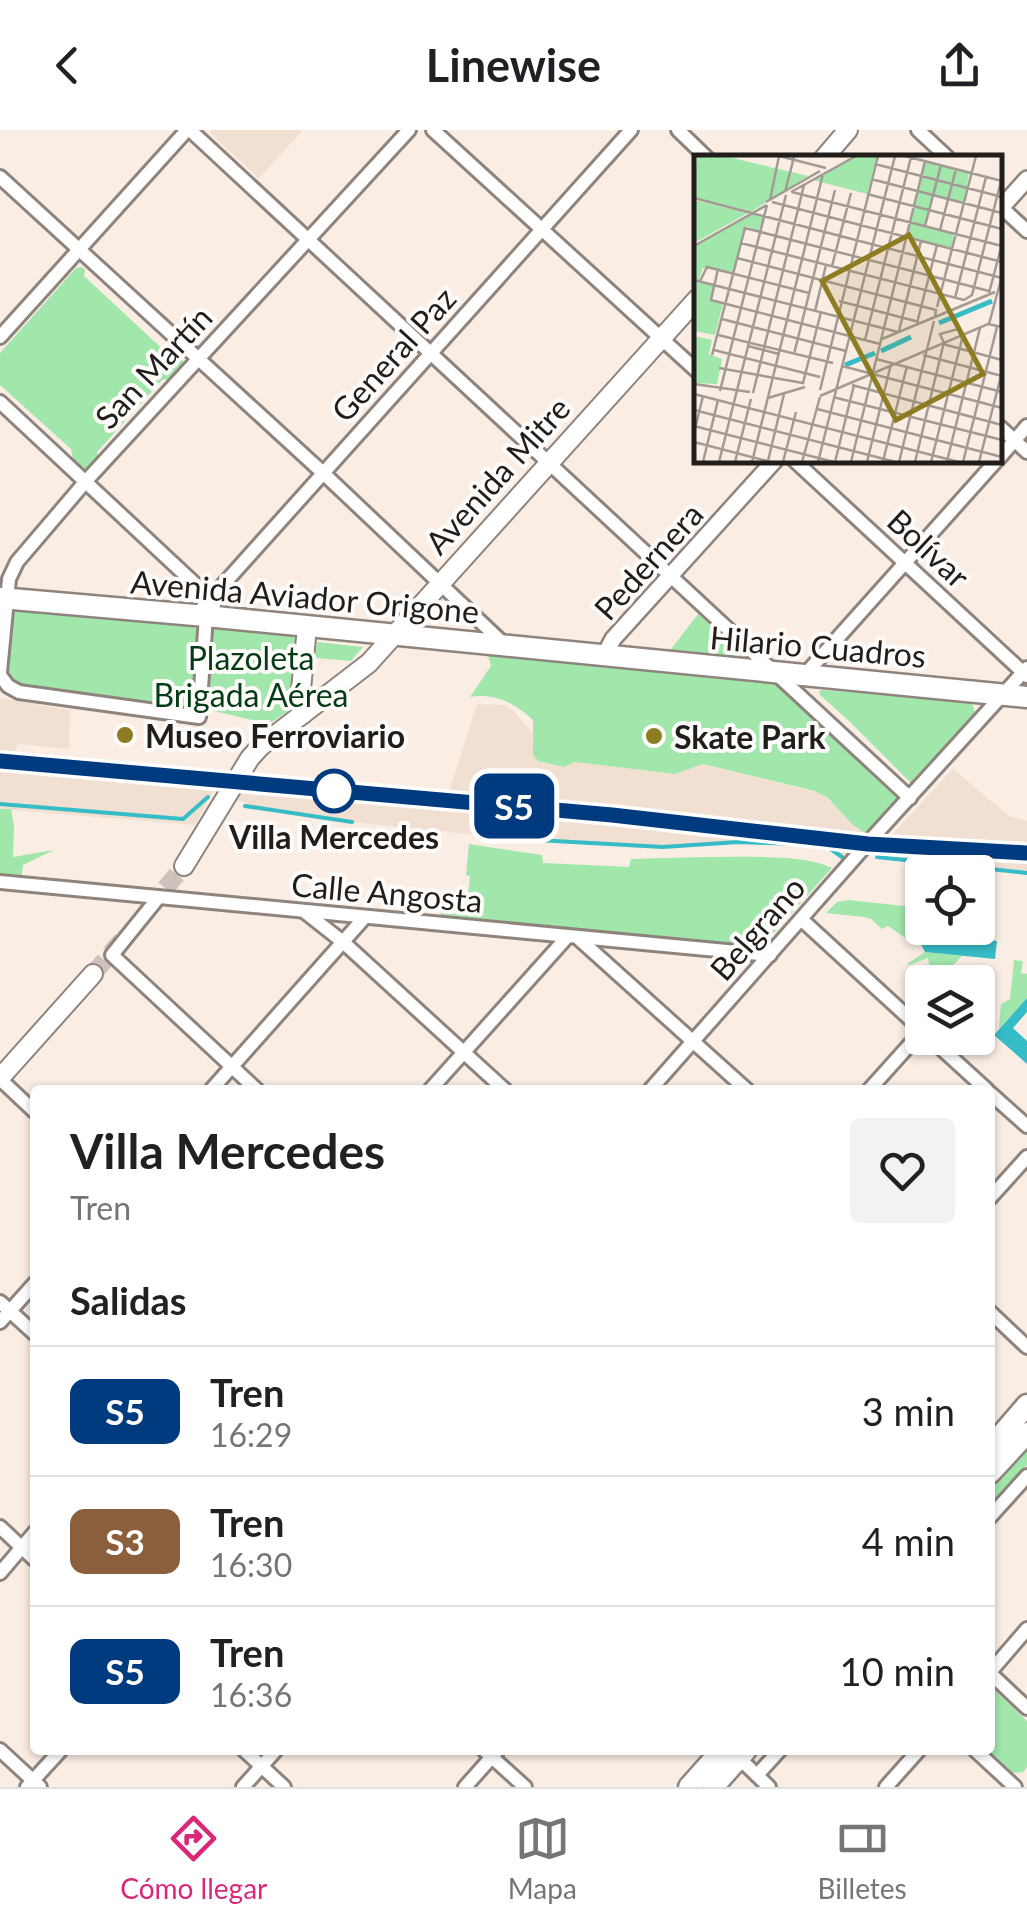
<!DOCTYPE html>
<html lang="es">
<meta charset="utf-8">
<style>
body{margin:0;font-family:Lato,sans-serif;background:#f2f2f2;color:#202124;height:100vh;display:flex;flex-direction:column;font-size:38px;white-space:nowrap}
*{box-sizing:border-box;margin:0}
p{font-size:32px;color:#757577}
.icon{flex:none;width:55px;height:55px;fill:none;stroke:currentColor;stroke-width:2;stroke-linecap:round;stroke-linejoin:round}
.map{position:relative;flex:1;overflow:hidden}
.side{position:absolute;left:30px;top:955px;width:965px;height:670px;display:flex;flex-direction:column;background:#fff;border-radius:10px;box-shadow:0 2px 8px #0004}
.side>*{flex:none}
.badge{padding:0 20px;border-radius:15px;font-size:35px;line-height:65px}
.fabs{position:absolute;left:905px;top:725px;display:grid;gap:20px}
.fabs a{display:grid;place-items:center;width:90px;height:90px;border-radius:10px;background:#fff;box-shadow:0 2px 8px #0004;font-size:50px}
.map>.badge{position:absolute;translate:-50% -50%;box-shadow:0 0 0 5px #fff}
h2{padding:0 40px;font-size:38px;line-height:90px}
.round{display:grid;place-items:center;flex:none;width:105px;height:105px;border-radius:10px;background:#f2f2f2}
.summary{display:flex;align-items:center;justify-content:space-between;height:170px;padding:0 40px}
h1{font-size:48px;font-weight:700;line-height:75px}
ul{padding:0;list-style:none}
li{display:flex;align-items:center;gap:30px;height:130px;padding:0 40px;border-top:2px solid #e0e0e0}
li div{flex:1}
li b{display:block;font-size:38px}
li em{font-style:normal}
li .badge{min-width:110px;font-weight:700;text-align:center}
header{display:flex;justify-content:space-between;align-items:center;height:130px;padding:0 40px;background:#fff;font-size:45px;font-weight:700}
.menu{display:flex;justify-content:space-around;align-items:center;height:140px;border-top:2px solid #e0e0e0;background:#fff;font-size:28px;color:#757577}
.menu a{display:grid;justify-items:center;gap:5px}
.menu .on{color:#db2777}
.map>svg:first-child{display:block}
.built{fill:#f1dfd1}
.green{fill:#a1e7ab}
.water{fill:#35bcc7}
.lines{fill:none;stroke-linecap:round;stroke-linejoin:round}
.stream{stroke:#35bcc7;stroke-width:4}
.secondary-tunnel{stroke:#cec3bc;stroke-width:18;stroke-dasharray:18 9;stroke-linecap:butt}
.minor-casing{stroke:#8f847d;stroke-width:18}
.tertiary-casing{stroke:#8f847d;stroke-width:20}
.secondary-casing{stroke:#8f847d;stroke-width:22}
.primary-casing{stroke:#8f847d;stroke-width:25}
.minor{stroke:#fff;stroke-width:12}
.tertiary{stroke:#fff;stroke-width:15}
.secondary{stroke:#fff;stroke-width:18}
.primary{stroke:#fff;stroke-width:20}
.rail{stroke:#7d7670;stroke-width:4;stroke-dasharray:18 18;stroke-linecap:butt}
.line-casing{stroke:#fff;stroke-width:22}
.line{stroke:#003b80;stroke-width:15}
.poi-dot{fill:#8d7c22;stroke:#fefcfa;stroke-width:4}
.stop-dot{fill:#fff;stroke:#003b80;stroke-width:5}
.labels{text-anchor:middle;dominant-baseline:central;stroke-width:8;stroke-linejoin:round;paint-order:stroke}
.street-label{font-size:32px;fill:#211d1a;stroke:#fefcfa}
.park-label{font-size:32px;fill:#033b14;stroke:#fefcfa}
.poi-label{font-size:32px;font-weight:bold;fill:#211d1a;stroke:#fefcfa;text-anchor:start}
.stop-label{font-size:32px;font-weight:bold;fill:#211d1a;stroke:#fefcfa}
.inset-river{fill:none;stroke:#35bcc7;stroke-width:5}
.inset-road{fill:none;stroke:#a39a93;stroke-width:2.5}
.view{fill:#8d7c22;fill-opacity:0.15;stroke:#8d7c22;stroke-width:5}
.inset-edge{fill:none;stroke:#211d1a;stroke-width:5}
</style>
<header><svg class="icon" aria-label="back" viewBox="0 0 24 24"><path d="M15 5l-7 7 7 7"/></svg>Linewise<svg class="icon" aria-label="share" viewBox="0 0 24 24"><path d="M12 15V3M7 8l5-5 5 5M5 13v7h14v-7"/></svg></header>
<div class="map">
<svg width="1027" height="1657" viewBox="0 0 1027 1657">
<rect width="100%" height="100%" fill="#f9ede4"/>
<g class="built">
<polygon points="211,0 303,0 259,48 211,4"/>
<polygon points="0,568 70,580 69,619 17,614 16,621 224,640 195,695 0,679"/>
<polygon points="477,574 505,575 513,581 532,602 533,625 538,631 564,637 575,632 675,644 702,634 823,664 853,695 867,704 845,727 842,727 825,715 738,712 663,717 518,709 352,692 263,679 245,676 245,672 232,670 250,643 449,662"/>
<polygon points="953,639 1009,686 1027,691 1027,743 877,727 874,724"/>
</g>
<g class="green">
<polygon points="82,137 85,140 84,146 170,226 176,224 183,230 184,237 171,251 163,249 97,322 99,330 90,339 83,339 73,329 71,319 0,255 0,223 76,138"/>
<polygon points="13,479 192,495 198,502 192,576 186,580 10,552 4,544"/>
<polygon points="698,484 745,525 745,529 668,523"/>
<polygon points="215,497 292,506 297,509 291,579 269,594 210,580 206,575 212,500"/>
<polygon points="317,512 363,517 351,531 315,528"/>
<path d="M 495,520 L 771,546 L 900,668 L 867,704 L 853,695 L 827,667 L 814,661 L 703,634 L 675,644 L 575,632 L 564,637 L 538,631 L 533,625 L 533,590 C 514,573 496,563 470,567 L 491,536 L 488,526 Z"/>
<polygon points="822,560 971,571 975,582 912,654 849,591 820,565 819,561"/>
<polygon points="0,679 11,679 14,696 13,727 54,720 23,735 21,749 0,748"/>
<path d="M 469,714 L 542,725 L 543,733 L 629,737 L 631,729 C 675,728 719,726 763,727 C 787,728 810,728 832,738 L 763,815 L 725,813 L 440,789 L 441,783 L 466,785 L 470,746 L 466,745 Z"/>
<polygon points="849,770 922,778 922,798 946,798 952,807 915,803 907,809 888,796 882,799 871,789 864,787 826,783 837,772"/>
<polygon points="925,822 962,826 939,849 931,848 928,828 909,835 907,834"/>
<polygon points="1014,830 1023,831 1021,843 1027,844 1027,868 999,899 1001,874 1010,869"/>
<polygon points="1027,1309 1027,1335 990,1376 990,1350"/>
<polygon points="990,1556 1027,1591 1027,1637 1023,1642 1012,1643 987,1620 990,1620"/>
</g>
<g class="water">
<polygon points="915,803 997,811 995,829 925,822"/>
<polygon points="1027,868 1027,882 1013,898 1027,911 1027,934 994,905"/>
</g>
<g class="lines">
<g class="stream">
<polyline points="0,674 183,689 208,667"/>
<polyline points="245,676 352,692"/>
<polyline points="482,705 518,709 663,717 738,712 825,715 842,727"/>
<polyline points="877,727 1027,743"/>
</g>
<g class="secondary-tunnel">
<polyline points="148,779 184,736"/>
<polyline points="93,844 122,810"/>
</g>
<defs>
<g id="minor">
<polyline points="190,0 910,668"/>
<polyline points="433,0 697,241"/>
<polyline points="678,0 707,28"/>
<polyline points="918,0 948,28"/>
<polyline points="0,47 322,342 505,515"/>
<polyline points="1000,76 1027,101"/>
<polyline points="0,207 187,0"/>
<polyline points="0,272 211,469 214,475"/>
<polyline points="1000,297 1027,322"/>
<polyline points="1000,327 1027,296"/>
<polyline points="794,330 1027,546"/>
<polyline points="196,485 631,0"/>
<polyline points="0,542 9,449 17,432 86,351 409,0"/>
<polyline points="0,545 8,556 19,562 199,587 206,486"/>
<polyline points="801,549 997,330"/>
<polyline points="0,752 770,825"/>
<polyline points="158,768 112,825 257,960"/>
<polyline points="305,782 343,812 505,960"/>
<polyline points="801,789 922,900"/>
<polyline points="578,808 747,960"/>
<polyline points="930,908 987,960"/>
<polyline points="0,949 35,982"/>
<polyline points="211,960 365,787"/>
<polyline points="430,960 568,806"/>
<polyline points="650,960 874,706 1027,538"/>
<polyline points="869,960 922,901"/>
<polyline points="990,963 1027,996"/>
<polyline points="990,1068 1027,1027"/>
<polyline points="0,1172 35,1204"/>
<polyline points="990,1182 1027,1217"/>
<polyline points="0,1192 35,1153"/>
<polyline points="990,1387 1027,1346"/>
<polyline points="0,1397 35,1430"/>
<polyline points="0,1443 35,1402"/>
<polyline points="990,1542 1027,1499"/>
<polyline points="990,1543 1027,1578"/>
<polyline points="0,1620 40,1657"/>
<polyline points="244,1620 284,1657"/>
<polyline points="484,1620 525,1657"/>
<polyline points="975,1620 1015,1657"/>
<polyline points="736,1625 769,1657"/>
<polyline points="757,1645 780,1620"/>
<polyline points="27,1657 61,1620"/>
<polyline points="243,1657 276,1620"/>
<polyline points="465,1657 498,1620"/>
<polyline points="886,1657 919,1620"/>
</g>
<g id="tertiary">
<polyline points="1000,79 1027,49"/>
<polyline points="604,526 613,509 775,330"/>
</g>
<g id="secondary">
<polyline points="824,28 848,0"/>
<polyline points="303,584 300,570 307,497"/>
<polyline points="184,736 250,628 261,616 369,533 697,169"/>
<polyline points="0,948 93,844"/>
</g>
<g id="primary">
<polyline points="0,468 206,486 1027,567"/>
<polyline points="990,1318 1027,1275"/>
<polyline points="990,1343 1027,1303"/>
<polyline points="689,1657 722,1620"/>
<polyline points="713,1657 746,1620"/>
</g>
</defs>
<use href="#minor" class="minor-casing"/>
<use href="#tertiary" class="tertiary-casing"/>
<use href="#secondary" class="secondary-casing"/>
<use href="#primary" class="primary-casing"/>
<use href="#minor" class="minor"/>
<use href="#tertiary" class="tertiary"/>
<use href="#secondary" class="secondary"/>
<use href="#primary" class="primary"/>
<polyline class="rail" points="0,631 572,681 868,714 1027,723"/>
</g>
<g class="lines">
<defs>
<polyline id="line" points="0,631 612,685 868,714 1027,723"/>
</defs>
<use href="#line" class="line-casing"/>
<use href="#line" class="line"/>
</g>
<g class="poi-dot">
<circle cx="125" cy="605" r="10"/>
<circle cx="654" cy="606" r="10"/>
</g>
<circle class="stop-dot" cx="334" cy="661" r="20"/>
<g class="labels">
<g class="street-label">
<text transform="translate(393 224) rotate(-48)">General Paz</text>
<text transform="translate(153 237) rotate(-47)">San Martín</text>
<text transform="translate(497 345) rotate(-48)">Avenida Mitre</text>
<text transform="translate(929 418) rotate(43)">Bolívar</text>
<text transform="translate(648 431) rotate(-48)">Pedernera</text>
<text transform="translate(305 466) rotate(5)">Avenida Aviador Origone</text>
<text transform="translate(818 516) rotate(5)">Hilario Cuadros</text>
<text transform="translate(387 762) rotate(5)">Calle Angosta</text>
<text transform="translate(757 798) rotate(-49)">Belgrano</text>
</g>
<g class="park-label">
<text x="251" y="527">Plazoleta<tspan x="251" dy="37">Brigada Aérea</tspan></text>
</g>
<g class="poi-label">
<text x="145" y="605">Museo Ferroviario</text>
<text x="674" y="606">Skate Park</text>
</g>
<g class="stop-label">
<text x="334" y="706">Villa Mercedes</text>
</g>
</g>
<g transform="translate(694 25)">
<rect width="308" height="308" fill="#f9ede4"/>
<path d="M 3,1 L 30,1 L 114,21 L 57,57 L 0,42 ZM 162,1 L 183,1 L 173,39 L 119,25 ZM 231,7 L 275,18 L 270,47 L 239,40 L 231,71 L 260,79 L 258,93 L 213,82 ZM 0,45 L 54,58 L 0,88 ZM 58,58 L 69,62 L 65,76 L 52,71 L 39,117 L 9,113 L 4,126 L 20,130 L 17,145 L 29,149 L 21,180 L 0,176 L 0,91 ZM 0,181 L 18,185 L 15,199 L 28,204 L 23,229 L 0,228 Z" fill="#a1e7ab"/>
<path class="inset-river" d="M 245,168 L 298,146M 187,196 L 217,182M 151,210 L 181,198"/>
<path class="inset-road" d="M 211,1 L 308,26M 181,9 L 308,42M 177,24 L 308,58M 91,37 L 100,2M 97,37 L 162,1M 98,37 L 308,91M 173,39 L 308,74M 0,43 L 308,123M 76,45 L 85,1 L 132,13M 72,47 L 126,16M 78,47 L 308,107M 231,71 L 247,10M 246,75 L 262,14M 47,88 L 270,145 L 278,140 L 307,26M 0,91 L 73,50M 43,103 L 242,155 L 241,162M 138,111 L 157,38M 24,114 L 17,145 L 186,189M 0,125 L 204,177M 6,126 L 13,112 L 115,138M 295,138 L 308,89M 261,143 L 292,22M 145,146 L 225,167M 243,152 L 282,1M 121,156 L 132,110M 28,164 L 152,196M 223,168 L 243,90M 295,169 L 308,121M 205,176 L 227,86M 24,180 L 139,208M 188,184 L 301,137M 171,185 L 217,2M 249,189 L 308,205M 54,191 L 85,199M 20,195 L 126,222M 100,199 L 141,35M 18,200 L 51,73 L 295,136M 229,200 L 308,221M 182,204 L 308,237M 148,211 L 308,253M 25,213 L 109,228 L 127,157M 0,229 L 56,237M 158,230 L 308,270M 126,235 L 184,1M 26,236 L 73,50M 59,238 L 110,30M 0,239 L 265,307M 126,241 L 294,169 L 308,172M 139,242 L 308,285M 74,243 L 111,232M 123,254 L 308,302M 0,255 L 202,307M 0,271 L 140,307M 0,278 L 9,241M 0,287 L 77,307M 74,306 L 90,239M 189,306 L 213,211M 253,306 L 286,173M 9,307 L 24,245M 25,307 L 92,40M 41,307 L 57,244M 58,307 L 129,19M 89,307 L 102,257M 108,307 L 126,242M 124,307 L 201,1M 141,307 L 160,230M 157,307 L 231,6M 173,307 L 197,209M 205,307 L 240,166M 221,307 L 250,187M 237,307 L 268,184 L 264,174 L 246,179 L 250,188M 269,307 L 303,172M 285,307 L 308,217"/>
<path class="view" d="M 215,80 L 289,219 L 202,265 L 128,126 Z"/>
<rect width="308" height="308" class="inset-edge"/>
</g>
</svg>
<div class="fabs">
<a><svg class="icon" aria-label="locate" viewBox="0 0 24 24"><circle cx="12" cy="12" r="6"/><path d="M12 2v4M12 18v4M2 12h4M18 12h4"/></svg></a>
<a><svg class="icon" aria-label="layers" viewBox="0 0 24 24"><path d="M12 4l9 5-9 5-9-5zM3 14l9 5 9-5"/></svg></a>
</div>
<b class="badge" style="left:514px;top:676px;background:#003b80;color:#fff">S5</b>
<section class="side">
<div class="summary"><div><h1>Villa Mercedes</h1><p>Tren</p></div><a class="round"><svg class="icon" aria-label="heart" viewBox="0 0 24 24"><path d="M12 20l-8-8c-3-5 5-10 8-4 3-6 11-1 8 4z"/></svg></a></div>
<h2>Salidas</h2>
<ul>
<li><span class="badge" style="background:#003b80;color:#fff">S5</span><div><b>Tren</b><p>16:29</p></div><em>3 min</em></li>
<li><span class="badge" style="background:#8b5e3c;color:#fff">S3</span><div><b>Tren</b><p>16:30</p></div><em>4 min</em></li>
<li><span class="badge" style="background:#003b80;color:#fff">S5</span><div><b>Tren</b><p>16:36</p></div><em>10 min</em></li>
</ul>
</section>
</div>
<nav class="menu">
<a class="on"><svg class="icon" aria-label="directions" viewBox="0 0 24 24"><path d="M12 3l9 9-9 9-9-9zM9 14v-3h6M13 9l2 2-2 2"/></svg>Cómo llegar</a>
<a><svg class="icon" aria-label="map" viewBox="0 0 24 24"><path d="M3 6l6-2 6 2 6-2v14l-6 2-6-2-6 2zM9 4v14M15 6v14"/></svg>Mapa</a>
<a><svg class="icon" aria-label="tickets" viewBox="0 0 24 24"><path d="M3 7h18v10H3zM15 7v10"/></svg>Billetes</a>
</nav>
